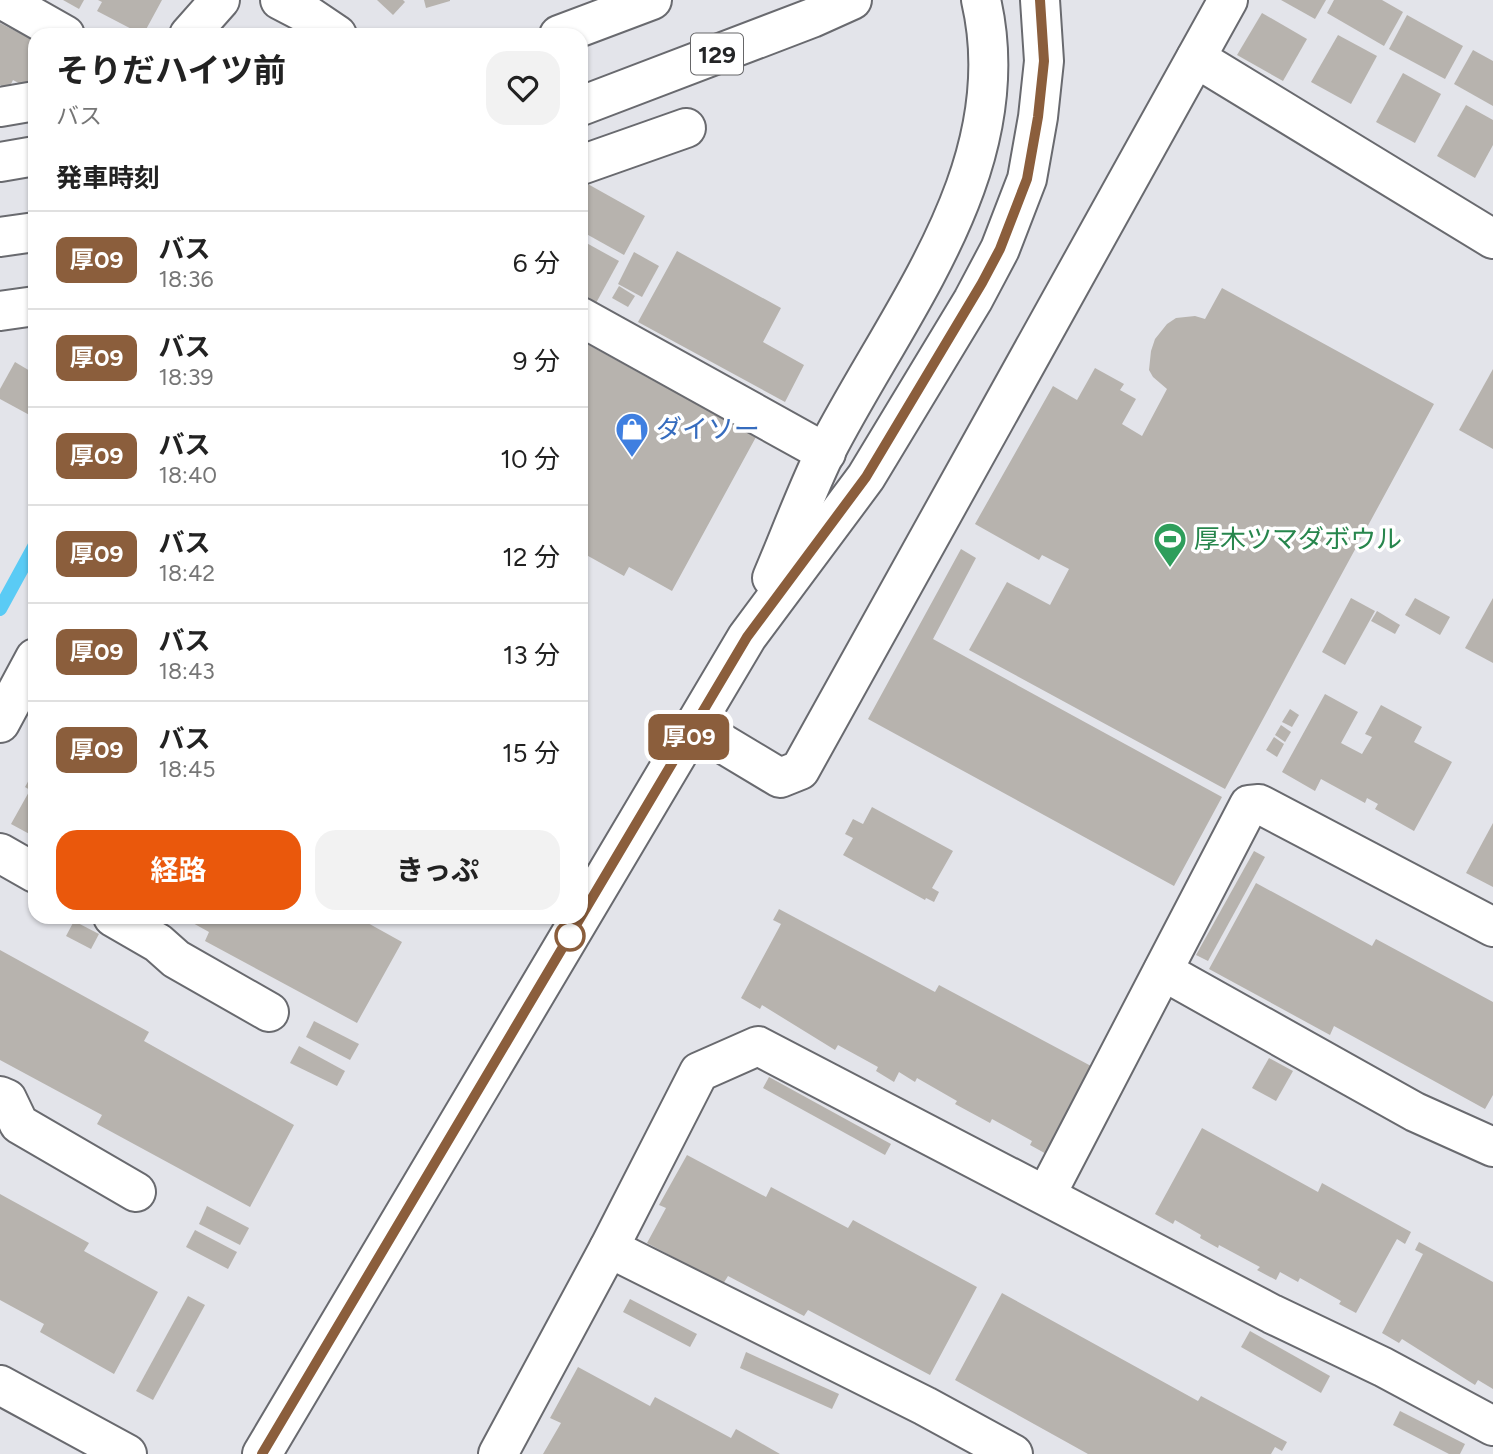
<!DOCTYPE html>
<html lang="ja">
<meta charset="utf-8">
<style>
body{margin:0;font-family:Figtree,"Noto Sans JP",sans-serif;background:#f2f2f2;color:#222;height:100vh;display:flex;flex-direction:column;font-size:26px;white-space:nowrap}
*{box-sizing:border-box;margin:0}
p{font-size:23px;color:#767676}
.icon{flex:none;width:38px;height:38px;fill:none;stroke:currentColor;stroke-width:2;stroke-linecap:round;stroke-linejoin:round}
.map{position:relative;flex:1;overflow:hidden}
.panel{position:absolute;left:28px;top:28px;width:560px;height:896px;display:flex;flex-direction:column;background:#fff;border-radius:21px;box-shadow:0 2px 5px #0004}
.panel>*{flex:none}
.badge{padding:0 14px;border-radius:10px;font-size:24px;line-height:46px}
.map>.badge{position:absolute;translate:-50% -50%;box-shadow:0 0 0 4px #fff}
h2{padding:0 28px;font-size:26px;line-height:63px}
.round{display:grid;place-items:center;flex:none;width:74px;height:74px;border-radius:21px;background:#f2f2f2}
.summary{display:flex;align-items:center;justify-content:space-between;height:119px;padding:0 28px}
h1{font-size:33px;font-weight:700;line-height:52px}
.cta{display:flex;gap:14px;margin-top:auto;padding:14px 28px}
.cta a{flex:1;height:80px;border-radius:21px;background:#ea580c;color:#fff;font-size:28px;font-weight:700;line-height:80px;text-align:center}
.cta a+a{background:#f2f2f2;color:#222}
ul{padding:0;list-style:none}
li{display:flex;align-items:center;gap:21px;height:98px;padding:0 28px;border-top:2px solid #e0e0e0}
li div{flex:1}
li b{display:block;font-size:26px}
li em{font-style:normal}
li .badge{min-width:77px;font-weight:700;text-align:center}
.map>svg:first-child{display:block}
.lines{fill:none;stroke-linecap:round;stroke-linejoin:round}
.stream{stroke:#5acbf5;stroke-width:14}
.building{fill:#b7b3ae}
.minor-casing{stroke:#696a6f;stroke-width:42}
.highway-casing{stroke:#696a6f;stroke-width:42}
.minor{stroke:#fff;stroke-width:38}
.highway{stroke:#fff;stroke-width:38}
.line-casing{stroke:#fff;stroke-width:16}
.line{stroke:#8b5e3c;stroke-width:10}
.stop-dot{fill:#fff;stroke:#8b5e3c;stroke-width:3.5}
.labels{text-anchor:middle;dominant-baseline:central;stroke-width:7;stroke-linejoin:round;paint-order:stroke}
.shield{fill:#fff;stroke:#666668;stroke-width:2}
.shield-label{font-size:24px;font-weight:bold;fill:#242527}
.shop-label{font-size:26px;fill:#366cbe;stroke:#fff;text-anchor:start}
.leisure-label{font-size:26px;fill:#27864d;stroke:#fff;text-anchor:start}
</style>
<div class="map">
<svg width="1493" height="1454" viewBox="0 0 1493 1454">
<rect width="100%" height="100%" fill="#e3e4ea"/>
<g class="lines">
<polyline class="stream" points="0,609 35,545"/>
</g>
<g class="building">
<polygon points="63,0 84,0 79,9"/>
<polygon points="98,0 162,0 143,35 97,11 102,2"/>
<polygon points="377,0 403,0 405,2 393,15"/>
<polygon points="424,0 450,0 450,1 426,8"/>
<polygon points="1281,0 1326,0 1315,19"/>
<polygon points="1334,0 1382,0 1403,12 1384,46 1327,13"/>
<polygon points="1262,13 1307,39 1283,81 1237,55"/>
<polygon points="1407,15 1463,46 1445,79 1389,49"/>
<polygon points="0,23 35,41 35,83 30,80 26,87 13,80 8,90 0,85"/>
<polygon points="1338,35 1377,56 1351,104 1311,82"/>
<polygon points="1473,50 1493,61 1493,106 1454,84"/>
<polygon points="1403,73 1441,94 1415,143 1376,122"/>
<polygon points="1466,105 1493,120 1493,145 1475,178 1437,156"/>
<polygon points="586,183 645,216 624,255 581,231 581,192"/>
<polygon points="581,240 619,261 596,303 581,294"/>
<polygon points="677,251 781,308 763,342 804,365 785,402 638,322"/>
<polygon points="634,252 659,266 642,297 618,284"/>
<polygon points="619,286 635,296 628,307 612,298"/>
<polygon points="1222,288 1434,404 1225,789 969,650 1007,582 1050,605 1069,569 1042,555 1039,560 975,524 1053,386 1077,400 1095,368 1124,384 1120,390 1136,399 1122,424 1142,436 1167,389 1153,377 1149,370 1151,351 1155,339 1167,324 1176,318 1195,316 1205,319"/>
<polygon points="587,344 756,437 672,591 629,567 624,576 581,552 581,356"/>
<polygon points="15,362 35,374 35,418 0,399 0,389"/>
<polygon points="1493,369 1493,449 1459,430"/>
<polygon points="961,549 976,558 933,639 1222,797 1174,886 868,719"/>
<polygon points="1351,598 1375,611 1345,665 1322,652"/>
<polygon points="1415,598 1450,617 1440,635 1405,615"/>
<polygon points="1493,598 1493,663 1465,648"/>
<polygon points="1377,611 1400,625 1395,634 1371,621"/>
<polygon points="1325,694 1358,712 1341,743 1362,754 1372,737 1365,734 1381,705 1422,727 1414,742 1452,762 1414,831 1375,809 1378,804 1367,798 1365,803 1321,779 1315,791 1282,772"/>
<polygon points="1290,709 1299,715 1292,727 1282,722"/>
<polygon points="1281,725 1291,732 1285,742 1275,735"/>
<polygon points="1274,737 1284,744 1277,757 1266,750"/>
<polygon points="35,769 35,837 11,824 30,790 25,787"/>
<polygon points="872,807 953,851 932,888 939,892 934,902 926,898 925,900 843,855 853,838 845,834 853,819 863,824"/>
<polygon points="1493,823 1493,887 1466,873"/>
<polygon points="1254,851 1265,857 1208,961 1196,955"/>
<polygon points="1256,883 1372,946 1376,939 1493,1002 1493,1095 1485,1109 1334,1026 1330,1035 1209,969"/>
<polygon points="779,909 935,992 939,985 1106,1074 1050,1156 1030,1145 1032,1141 992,1119 990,1123 955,1104 957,1101 917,1078 915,1082 899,1072 894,1082 876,1071 878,1067 838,1045 835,1050 762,1005 760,1009 741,998 781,924 773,920"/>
<polygon points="182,917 357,917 402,942 357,1023 205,941 209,932"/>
<polygon points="74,921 99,934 91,949 66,936"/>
<polygon points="0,950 149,1032 144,1041 294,1125 250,1207 97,1124 102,1115 0,1060"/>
<polygon points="314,1021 359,1044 350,1060 306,1037"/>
<polygon points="299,1046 345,1071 337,1086 290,1063"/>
<polygon points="1269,1058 1293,1071 1276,1101 1252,1088"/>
<polygon points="769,1077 891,1144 885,1155 763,1088"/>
<polygon points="1202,1128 1318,1192 1322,1183 1411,1232 1405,1244 1397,1239 1356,1313 1339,1304 1341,1301 1300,1278 1298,1282 1280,1272 1276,1280 1257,1270 1260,1267 1219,1245 1218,1248 1200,1238 1201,1235 1175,1220 1173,1224 1155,1214"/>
<polygon points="687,1155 766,1197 771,1187 848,1228 853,1220 977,1287 930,1375 808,1310 804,1316 728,1276 723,1284 647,1243 666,1208 659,1205"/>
<polygon points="0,1194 89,1243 84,1251 158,1292 114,1374 40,1332 44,1324 0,1300"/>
<polygon points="207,1206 249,1228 240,1245 199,1224"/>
<polygon points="195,1230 237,1252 228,1269 186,1247"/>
<polygon points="1419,1242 1493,1282 1493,1389 1478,1380 1475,1385 1402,1339 1399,1343 1382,1333 1423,1254 1415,1250"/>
<polygon points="1002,1293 1198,1401 1201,1396 1287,1442 1282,1451 1275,1447 1271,1454 1088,1454 955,1380"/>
<polygon points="188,1296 205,1305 153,1400 136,1391"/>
<polygon points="630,1299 697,1334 690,1347 623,1312"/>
<polygon points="1250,1331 1330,1376 1321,1393 1241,1347"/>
<polygon points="746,1352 839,1394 832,1409 740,1368"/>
<polygon points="578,1367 650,1406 655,1397 731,1438 736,1429 780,1454 543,1454 561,1423 550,1418"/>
<polygon points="1400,1411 1465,1444 1460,1454 1449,1454 1393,1425"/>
</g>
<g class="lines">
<defs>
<g id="minor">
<polyline points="3,0 65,35"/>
<polyline points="280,0 303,12 337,35"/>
<polyline points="189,35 220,0"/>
<polyline points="1196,58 1493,239"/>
<polyline points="0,107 35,101"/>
<polyline points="581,165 686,128"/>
<polyline points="0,311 35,306"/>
<polyline points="581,317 826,453"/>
<path d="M 772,578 C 790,536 806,492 826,451 C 898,311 1020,167 981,0"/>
<polyline points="0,723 35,658"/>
<polyline points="695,727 780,778 800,770 1228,0"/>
<polyline points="0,853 35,873"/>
<polyline points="113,917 158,943 176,959 269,1012"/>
<polyline points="1163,971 1415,1112 1493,1147"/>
<polyline points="0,1096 7,1099 19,1124 136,1192"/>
<polyline points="1046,1195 1249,805 1259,804 1493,927"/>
<polyline points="609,1248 925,1406 1013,1454"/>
<polyline points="0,1385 127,1454"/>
<polyline points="262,1454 747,637 866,477 973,300 1000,249 1027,179 1038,117 1044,61 1040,0"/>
<polyline points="498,1454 609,1248 699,1072 758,1046 1272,1314 1383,1367 1493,1426"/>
</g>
<g id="highway">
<polyline points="559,35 652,0"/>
<polyline points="581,106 812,18 852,0"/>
<polyline points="0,162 35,156"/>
<polyline points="0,237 35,232"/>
</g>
</defs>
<use href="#minor" class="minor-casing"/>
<use href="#highway" class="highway-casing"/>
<use href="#minor" class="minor"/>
<use href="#highway" class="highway"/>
</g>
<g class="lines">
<defs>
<polyline id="line" points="262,1454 747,637 866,477 982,283 1000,249 1027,179 1038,117 1044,61 1040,0"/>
</defs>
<use href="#line" class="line-casing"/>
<use href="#line" class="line"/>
</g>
<defs>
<symbol id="shop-pin" viewBox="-11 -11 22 30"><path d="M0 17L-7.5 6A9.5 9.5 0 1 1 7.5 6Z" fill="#3f7fe0" stroke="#fff"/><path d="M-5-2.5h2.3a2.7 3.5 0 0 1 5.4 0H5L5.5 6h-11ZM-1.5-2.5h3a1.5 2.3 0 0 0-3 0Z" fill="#fff"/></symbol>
<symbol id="stadium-pin" viewBox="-11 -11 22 30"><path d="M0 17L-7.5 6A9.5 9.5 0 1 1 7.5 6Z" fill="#2e9e5b" stroke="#fff"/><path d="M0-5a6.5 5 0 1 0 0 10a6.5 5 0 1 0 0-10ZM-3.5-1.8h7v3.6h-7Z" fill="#fff"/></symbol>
</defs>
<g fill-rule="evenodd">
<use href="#shop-pin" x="613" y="410" width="38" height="52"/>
<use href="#stadium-pin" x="1151" y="520" width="38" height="52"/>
</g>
<circle class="stop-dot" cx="570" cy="936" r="14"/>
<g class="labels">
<rect class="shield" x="691" y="33.5" width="52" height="41" rx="5"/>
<g class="shield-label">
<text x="717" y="54">129</text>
</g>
<g class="shop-label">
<text x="656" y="429">ダイソー</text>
</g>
<g class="leisure-label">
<text x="1194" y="539">厚木ツマダボウル</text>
</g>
</g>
</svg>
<b class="badge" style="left:689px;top:737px;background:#8b5e3c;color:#fff">厚09</b>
<section class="panel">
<div class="summary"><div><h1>そりだハイツ前</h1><p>バス</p></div><a class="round"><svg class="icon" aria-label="heart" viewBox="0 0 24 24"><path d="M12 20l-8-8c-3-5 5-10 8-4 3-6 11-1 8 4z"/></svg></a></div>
<h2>発車時刻</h2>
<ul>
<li><span class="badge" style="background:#8b5e3c;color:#fff">厚09</span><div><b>バス</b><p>18:36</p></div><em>6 分</em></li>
<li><span class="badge" style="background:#8b5e3c;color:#fff">厚09</span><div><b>バス</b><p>18:39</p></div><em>9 分</em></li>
<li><span class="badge" style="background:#8b5e3c;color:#fff">厚09</span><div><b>バス</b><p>18:40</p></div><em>10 分</em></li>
<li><span class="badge" style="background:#8b5e3c;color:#fff">厚09</span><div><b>バス</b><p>18:42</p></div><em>12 分</em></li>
<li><span class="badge" style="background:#8b5e3c;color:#fff">厚09</span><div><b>バス</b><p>18:43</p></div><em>13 分</em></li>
<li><span class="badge" style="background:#8b5e3c;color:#fff">厚09</span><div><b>バス</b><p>18:45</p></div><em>15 分</em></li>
</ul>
<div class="cta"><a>経路</a><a>きっぷ</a></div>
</section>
</div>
